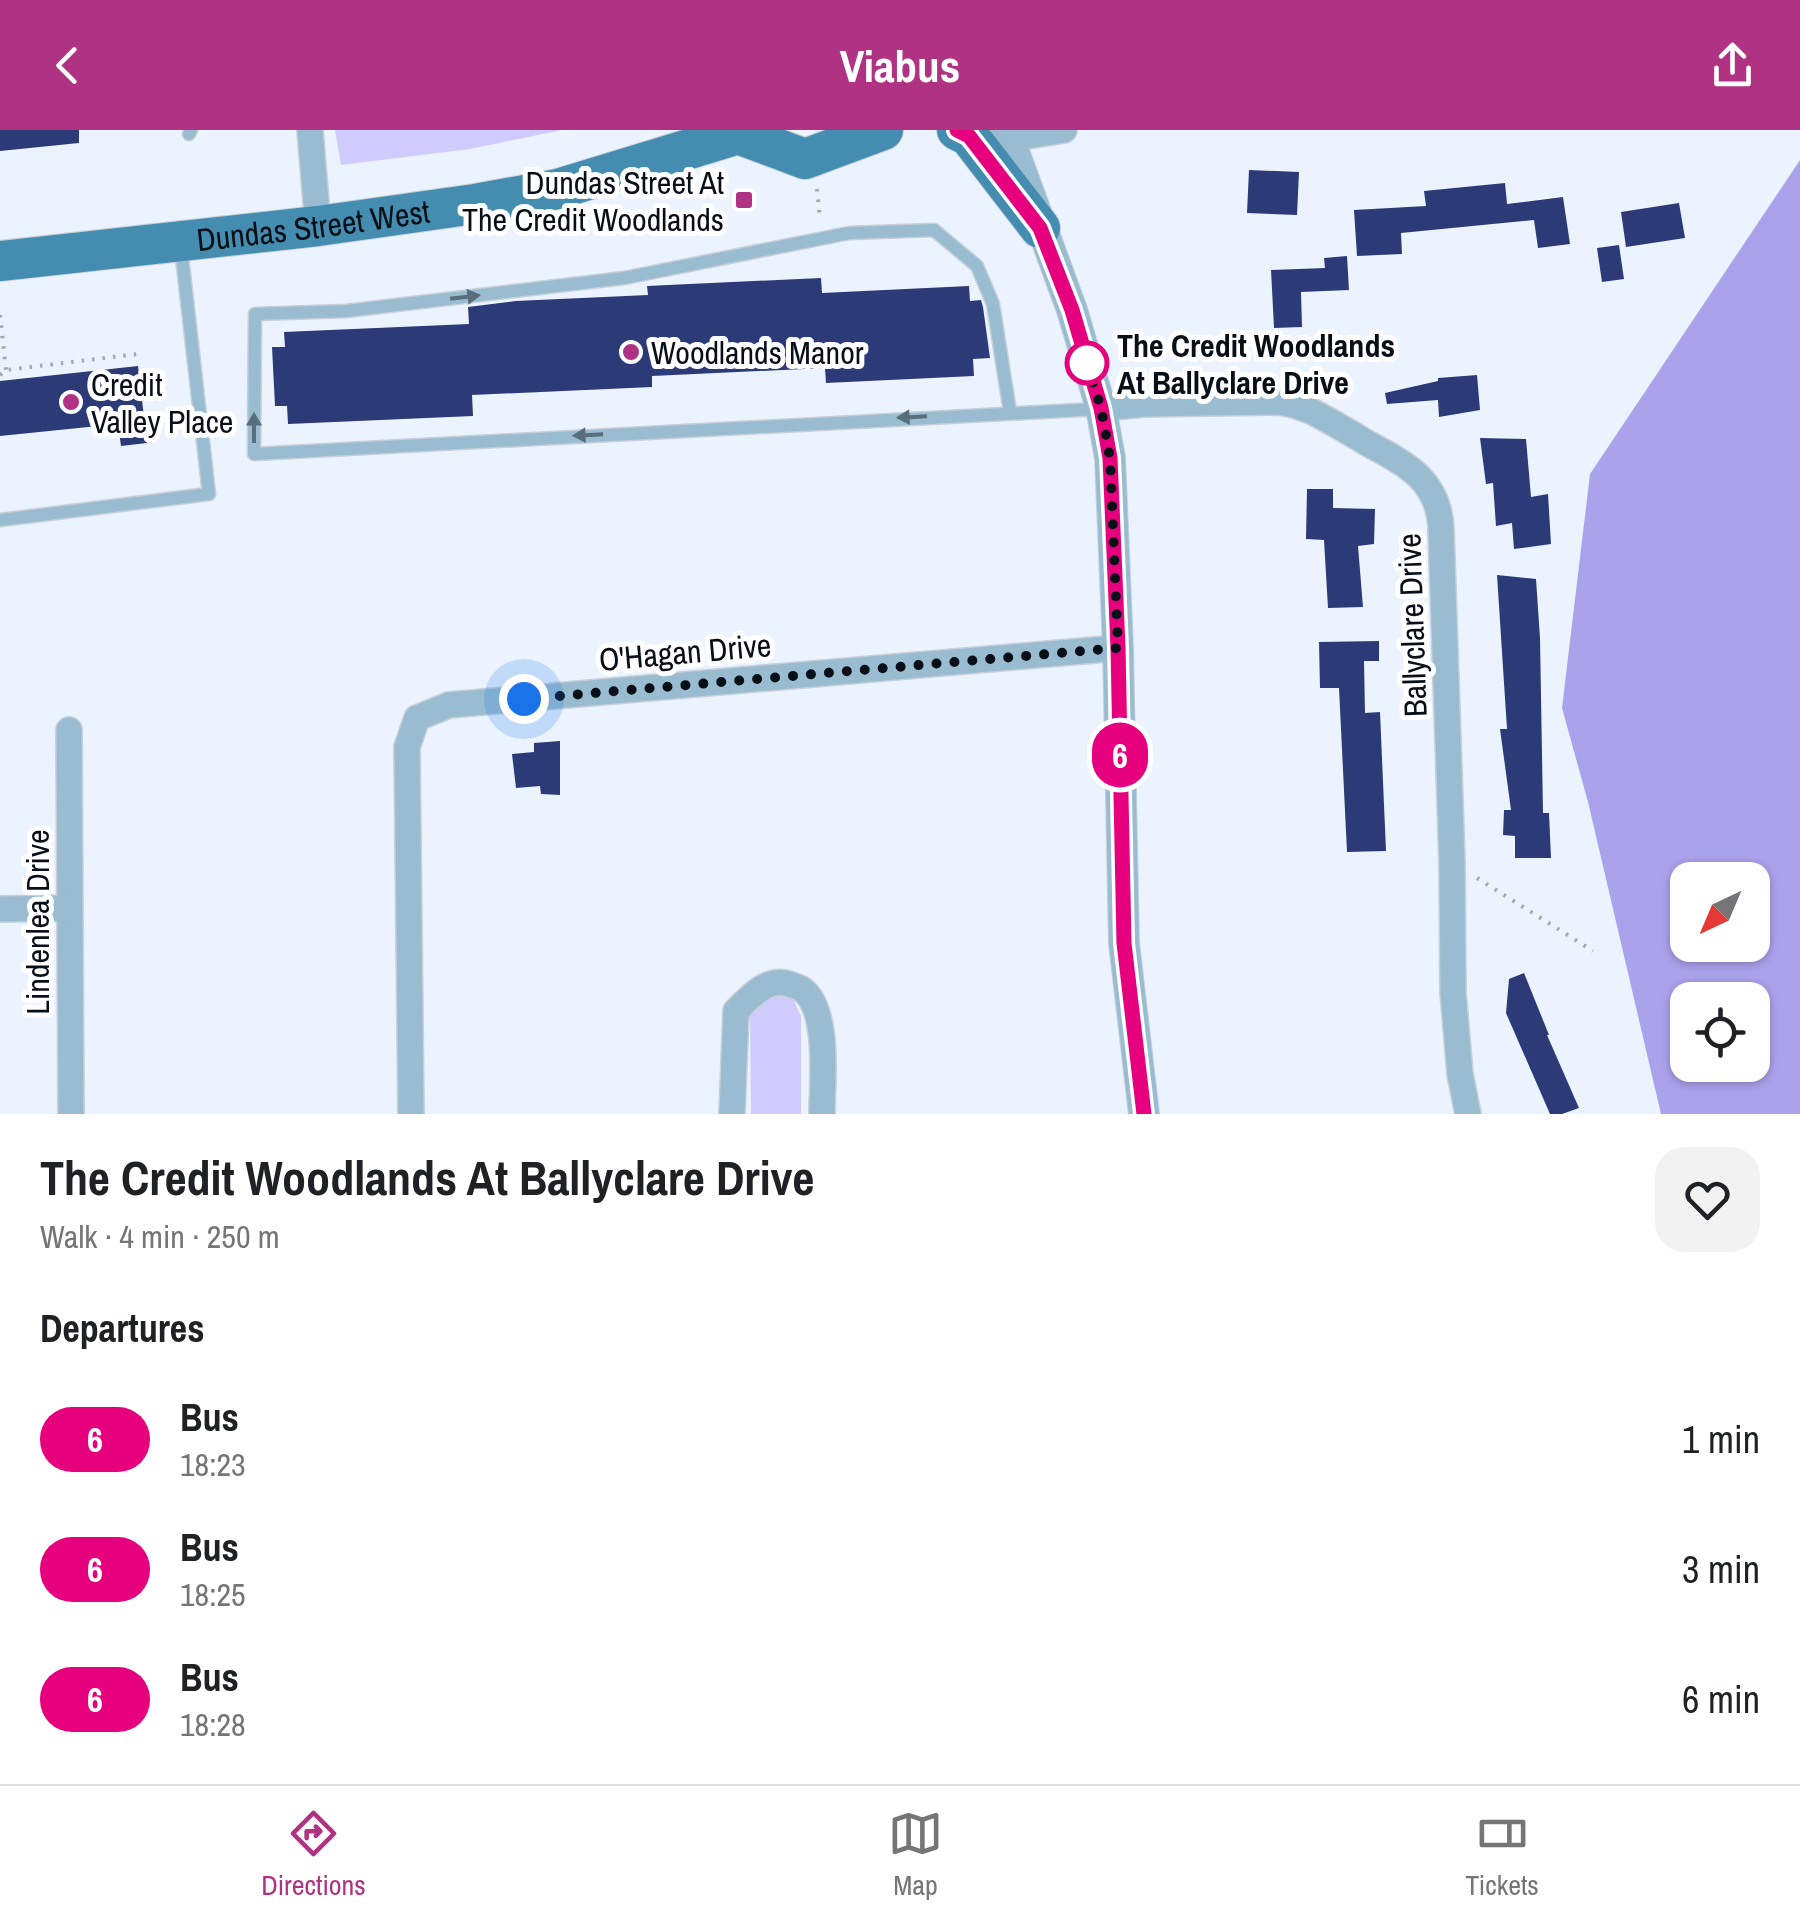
<!DOCTYPE html>
<meta charset="utf-8">
<style>
body{margin:0;font-family:"Archivo Narrow",sans-serif;background:#f2f2f2;color:#202124;height:100vh;display:flex;flex-direction:column;font-size:38px;white-space:nowrap}
*{box-sizing:border-box;margin:0}
p{font-size:32px;color:#757577}
.icon{flex:none;width:55px;height:55px;fill:none;stroke:currentColor;stroke-width:2;stroke-linecap:round;stroke-linejoin:round}
.map{position:relative;height:984px;overflow:hidden}
.panel{display:flex;flex-direction:column;background:#fff;flex:1}
.panel>*{flex:none}
.badge{padding:0 20px;border-radius:32px;font-size:35px;line-height:65px}
.needle{width:65px;rotate:224deg}
.tools{position:absolute;left:1670px;top:732px;display:grid;gap:20px}
.tools a{display:grid;place-items:center;width:100px;height:100px;border-radius:20px;background:#fff;box-shadow:0 2px 8px #0004;font-size:50px}
.you{position:absolute;width:50px;height:50px;margin:-25px;border:8px solid #fff;border-radius:50%;background:#1a73e8;box-shadow:0 0 0 15px #1a73e833}
.map>.badge{position:absolute;translate:-50% -50%;box-shadow:0 0 0 5px #fff}
h2{padding:0 40px;font-size:38px;line-height:90px}
.round{display:grid;place-items:center;flex:none;width:105px;height:105px;border-radius:30px;background:#f2f2f2}
.overview{display:flex;align-items:center;justify-content:space-between;height:170px;padding:0 40px}
h1{font-size:48px;font-weight:800;line-height:75px}
ul{padding:0;list-style:none}
li{display:flex;align-items:center;gap:30px;height:130px;padding:0 40px}
li div{flex:1}
li b{display:block;font-size:38px}
li em{font-style:normal}
li .badge{min-width:110px;font-weight:700;text-align:center}
header{display:flex;justify-content:space-between;align-items:center;height:130px;padding:0 40px;background:#b03282;color:#fff;font-size:45px;font-weight:800}
.menu{display:flex;justify-content:space-around;align-items:center;height:140px;border-top:2px solid #e0e0e0;background:#fff;font-size:28px;color:#757577}
.menu a{display:grid;justify-items:center;gap:5px}
.menu .current{color:#b03282}
.map>svg:first-child{display:block}
.green{fill:#d0cbfe}
.forest{fill:#aba2ec;fill-rule:evenodd}
.building{fill:#2c3a78}
.lines{fill:none;stroke-linecap:round;stroke-linejoin:round}
.service-casing{stroke:#c7cfd9;stroke-width:15}
.minor-casing{stroke:#c7cfd9;stroke-width:28}
.tertiary-casing{stroke:#c7cfd9;stroke-width:32}
.primary-casing{stroke:#c7cfd9;stroke-width:42}
.path{stroke:#a0a8b1;stroke-width:4;stroke-dasharray:2.5 8;stroke-linecap:butt}
.service{stroke:#99bcd0;stroke-width:12}
.minor{stroke:#99bcd0;stroke-width:25}
.tertiary{stroke:#99bcd0;stroke-width:30}
.primary{stroke:#458db0;stroke-width:40}
.oneway{fill:#586e7d}
.line-casing{stroke:#fff;stroke-width:22}
.line{stroke:#e6007e;stroke-width:15}
.walk{stroke:#080f17;stroke-width:10;stroke-dasharray:0 18}
.poi-dot{fill:#b03282;stroke:#fff;stroke-width:4}
.stop-dot{fill:#fff;stroke:#e6007e;stroke-width:5}
.labels{text-anchor:middle;dominant-baseline:central;stroke-width:10;stroke-linejoin:round;paint-order:stroke}
.poi-label{font-size:32px;fill:#080f17;stroke:#fff;text-anchor:start}
.street-label{font-size:32px;fill:#080f17;stroke:#fff}
.stop-label{font-size:32px;font-weight:bold;fill:#080f17;stroke:#fff;text-anchor:start}
</style>
<header><svg class="icon" aria-label="back" viewBox="0 0 24 24"><path d="M15 5l-7 7 7 7"/></svg>Viabus<svg class="icon" aria-label="share" viewBox="0 0 24 24"><path d="M12 15V3M7 8l5-5 5 5M5 13v7h14v-7"/></svg></header>
<div class="map">
<svg width="1800" height="984" viewBox="0 0 1800 984">
<rect width="100%" height="100%" fill="#ebf4fe"/>
<g class="green">
<polygon points="335,0 562,0 470,19 341,35"/>
<polygon points="775,862 792,867 801,886 801,984 751,984 750,883"/>
</g>
<path class="forest" d="M 1800,30 L 1800,984 L 1661,984 L 1588,672 L 1562,578 L 1590,344 ZM 1688,750 L 1752,750 L 1752,815 L 1688,815 ZM 1688,870 L 1752,870 L 1752,935 L 1688,935 Z"/>
<g class="building">
<polygon points="0,0 79,0 79,13 0,21"/>
<polygon points="1249,40 1299,42 1297,85 1247,83"/>
<polygon points="1505,53 1507,74 1563,67 1570,114 1538,118 1534,90 1401,103 1402,124 1357,126 1354,80 1426,76 1424,61"/>
<polygon points="1679,73 1685,108 1626,117 1621,82"/>
<polygon points="1619,115 1624,149 1602,152 1597,118"/>
<polygon points="1347,126 1349,160 1301,162 1302,197 1274,198 1271,140 1325,138 1324,128"/>
<polygon points="821,148 822,163 969,156 970,171 981,170 983,177 990,228 973,229 974,246 826,253 825,238 652,246 652,257 472,265 473,286 288,294 287,276 275,276 272,217 285,217 284,202 469,194 468,177 516,171 648,165 647,156"/>
<polygon points="138,236 147,313 121,316 118,294 0,306 0,251"/>
<polygon points="1477,245 1480,280 1439,287 1438,270 1387,274 1385,263 1438,251 1438,248"/>
<polygon points="1480,308 1526,309 1531,367 1548,364 1551,414 1514,419 1512,393 1496,396 1493,353 1486,354"/>
<polygon points="1307,359 1333,359 1333,378 1375,379 1374,414 1358,416 1363,477 1328,478 1324,410 1306,409"/>
<polygon points="1497,445 1536,449 1540,508 1543,683 1549,683 1551,728 1515,728 1515,706 1503,705 1504,680 1511,680 1500,599 1507,599"/>
<polygon points="1379,511 1379,531 1364,531 1365,583 1380,582 1386,721 1347,722 1339,558 1320,558 1319,512"/>
<polygon points="560,611 560,665 541,664 540,656 516,658 512,624 534,622 534,613"/>
<polygon points="1524,843 1549,905 1547,905 1579,978 1562,984 1550,984 1506,883 1509,849"/>
</g>
<g class="lines">
<defs>
<g id="service">
<polyline points="189,4 191,0"/>
<polyline points="1010,282 993,174 977,136 934,100 849,103 624,148 346,181 255,184 254,324 1098,279"/>
<polyline points="0,390 209,364 181,118"/>
</g>
<g id="minor">
<polyline points="310,0 318,96"/>
<polyline points="1009,9 1064,0"/>
<path d="M 1101,278 L 1145,274 L 1279,272 L 1294,275 L 1311,281 C 1330,291 1349,302 1367,313 C 1406,334 1439,350 1441,399 L 1452,732 L 1453,862 L 1460,944 L 1468,984"/>
<polyline points="69,600 71,984"/>
<polyline points="0,779 69,778"/>
<polyline points="411,984 407,617 417,588 449,575 1118,518"/>
<path d="M 732,984 L 736,881 C 750,867 767,847 789,854 C 792,855 801,858 803,860 C 830,882 822,952 822,984"/>
</g>
<polyline id="tertiary" points="1006,0 1072,180 1101,278 1110,328 1118,518 1124,813 1144,984"/>
<g id="primary">
<polyline points="957,0 969,6 1040,98"/>
<path id="s1" d="M 0,131 L 318,96 L 475,74 L 558,59 L 738,4 L 805,29 L 883,0"/>
</g>
</defs>
<use href="#service" class="service-casing"/>
<use href="#minor" class="minor-casing"/>
<use href="#tertiary" class="tertiary-casing"/>
<use href="#primary" class="primary-casing"/>
<g class="path">
<polyline points="817,59 820,89"/>
<polyline points="0,185 6,240"/>
<polyline points="0,245 6,240 138,224"/>
<polyline points="1477,748 1593,821"/>
</g>
<use href="#service" class="service"/>
<use href="#minor" class="minor"/>
<use href="#tertiary" class="tertiary"/>
<use href="#primary" class="primary"/>
</g>
<defs><path id="oneway-solid" d="M-6-.8H1V-3.2L6.5 0L1 3.2V.8H-6Z" transform="scale(2.5)"/></defs>
<g class="oneway">
<use href="#oneway-solid" transform="translate(465 167) rotate(-7)"/>
<use href="#oneway-solid" transform="translate(912 287) rotate(177)"/>
<use href="#oneway-solid" transform="translate(254 298) rotate(-90)"/>
<use href="#oneway-solid" transform="translate(588 305) rotate(177)"/>
</g>
<g class="lines">
<defs>
<polyline id="line" points="957,0 969,6 1040,98 1072,180 1101,278 1110,328 1118,518 1124,813 1144,984"/>
</defs>
<use href="#line" class="line-casing"/>
<use href="#line" class="line"/>
<polyline class="walk" points="524,569 1118,518 1110,328 1101,278 1087,233"/>
</g>
<g class="poi-dot">
<rect x="734" y="60" width="20" height="20" rx="5"/>
<circle cx="631" cy="222" r="10"/>
<circle cx="71" cy="272" r="10"/>
</g>
<circle class="stop-dot" cx="1087" cy="233" r="20"/>
<g class="labels">
<g class="poi-label">
<text x="724" y="52" text-anchor="end">Dundas Street At<tspan x="724" dy="37">The Credit Woodlands</tspan></text>
<text x="651" y="222">Woodlands Manor</text>
<text x="91" y="254">Credit<tspan x="91" dy="37">Valley Place</tspan></text>
</g>
<g class="street-label">
<text stroke="none"><textPath href="#s1" startOffset="315">Dundas Street West</textPath></text>
<text transform="translate(1412 495) rotate(-92)">Ballyclare Drive</text>
<text transform="translate(685 522) rotate(-5)">O'Hagan Drive</text>
<text transform="translate(37 792) rotate(-90)">Lindenlea Drive</text>
</g>
<g class="stop-label">
<text x="1117" y="215">The Credit Woodlands<tspan x="1117" dy="37">At Ballyclare Drive</tspan></text>
</g>
</g>
</svg>
<div class="tools">
<a><svg class="needle" viewBox="-14 -14 28 28"><path d="M0-13l5 13h-10z" fill="#e53935"/><path d="M0 13l5-13h-10z" fill="#757577"/></svg></a>
<a><svg class="icon" aria-label="locate" viewBox="0 0 24 24"><circle cx="12" cy="12" r="6"/><path d="M12 2v4M12 18v4M2 12h4M18 12h4"/></svg></a>
</div>
<div class="you" style="left:524px;top:569px"></div>
<b class="badge" style="left:1120px;top:625px;background:#e6007e;color:#fff">6</b>
</div>
<section class="panel">
<div class="overview"><div><h1>The Credit Woodlands At Ballyclare Drive</h1><p>Walk · 4 min · 250 m</p></div><a class="round"><svg class="icon" aria-label="heart" viewBox="0 0 24 24"><path d="M12 20l-8-8c-3-5 5-10 8-4 3-6 11-1 8 4z"/></svg></a></div>
<h2>Departures</h2>
<ul>
<li><span class="badge" style="background:#e6007e;color:#fff">6</span><div><b>Bus</b><p>18:23</p></div><em>1 min</em></li>
<li><span class="badge" style="background:#e6007e;color:#fff">6</span><div><b>Bus</b><p>18:25</p></div><em>3 min</em></li>
<li><span class="badge" style="background:#e6007e;color:#fff">6</span><div><b>Bus</b><p>18:28</p></div><em>6 min</em></li>
</ul>
</section>
<nav class="menu">
<a class="current"><svg class="icon" aria-label="directions" viewBox="0 0 24 24"><path d="M12 3l9 9-9 9-9-9zM9 14v-3h6M13 9l2 2-2 2"/></svg>Directions</a>
<a><svg class="icon" aria-label="map" viewBox="0 0 24 24"><path d="M3 6l6-2 6 2 6-2v14l-6 2-6-2-6 2zM9 4v14M15 6v14"/></svg>Map</a>
<a><svg class="icon" aria-label="tickets" viewBox="0 0 24 24"><path d="M3 7h18v10H3zM15 7v10"/></svg>Tickets</a>
</nav>
